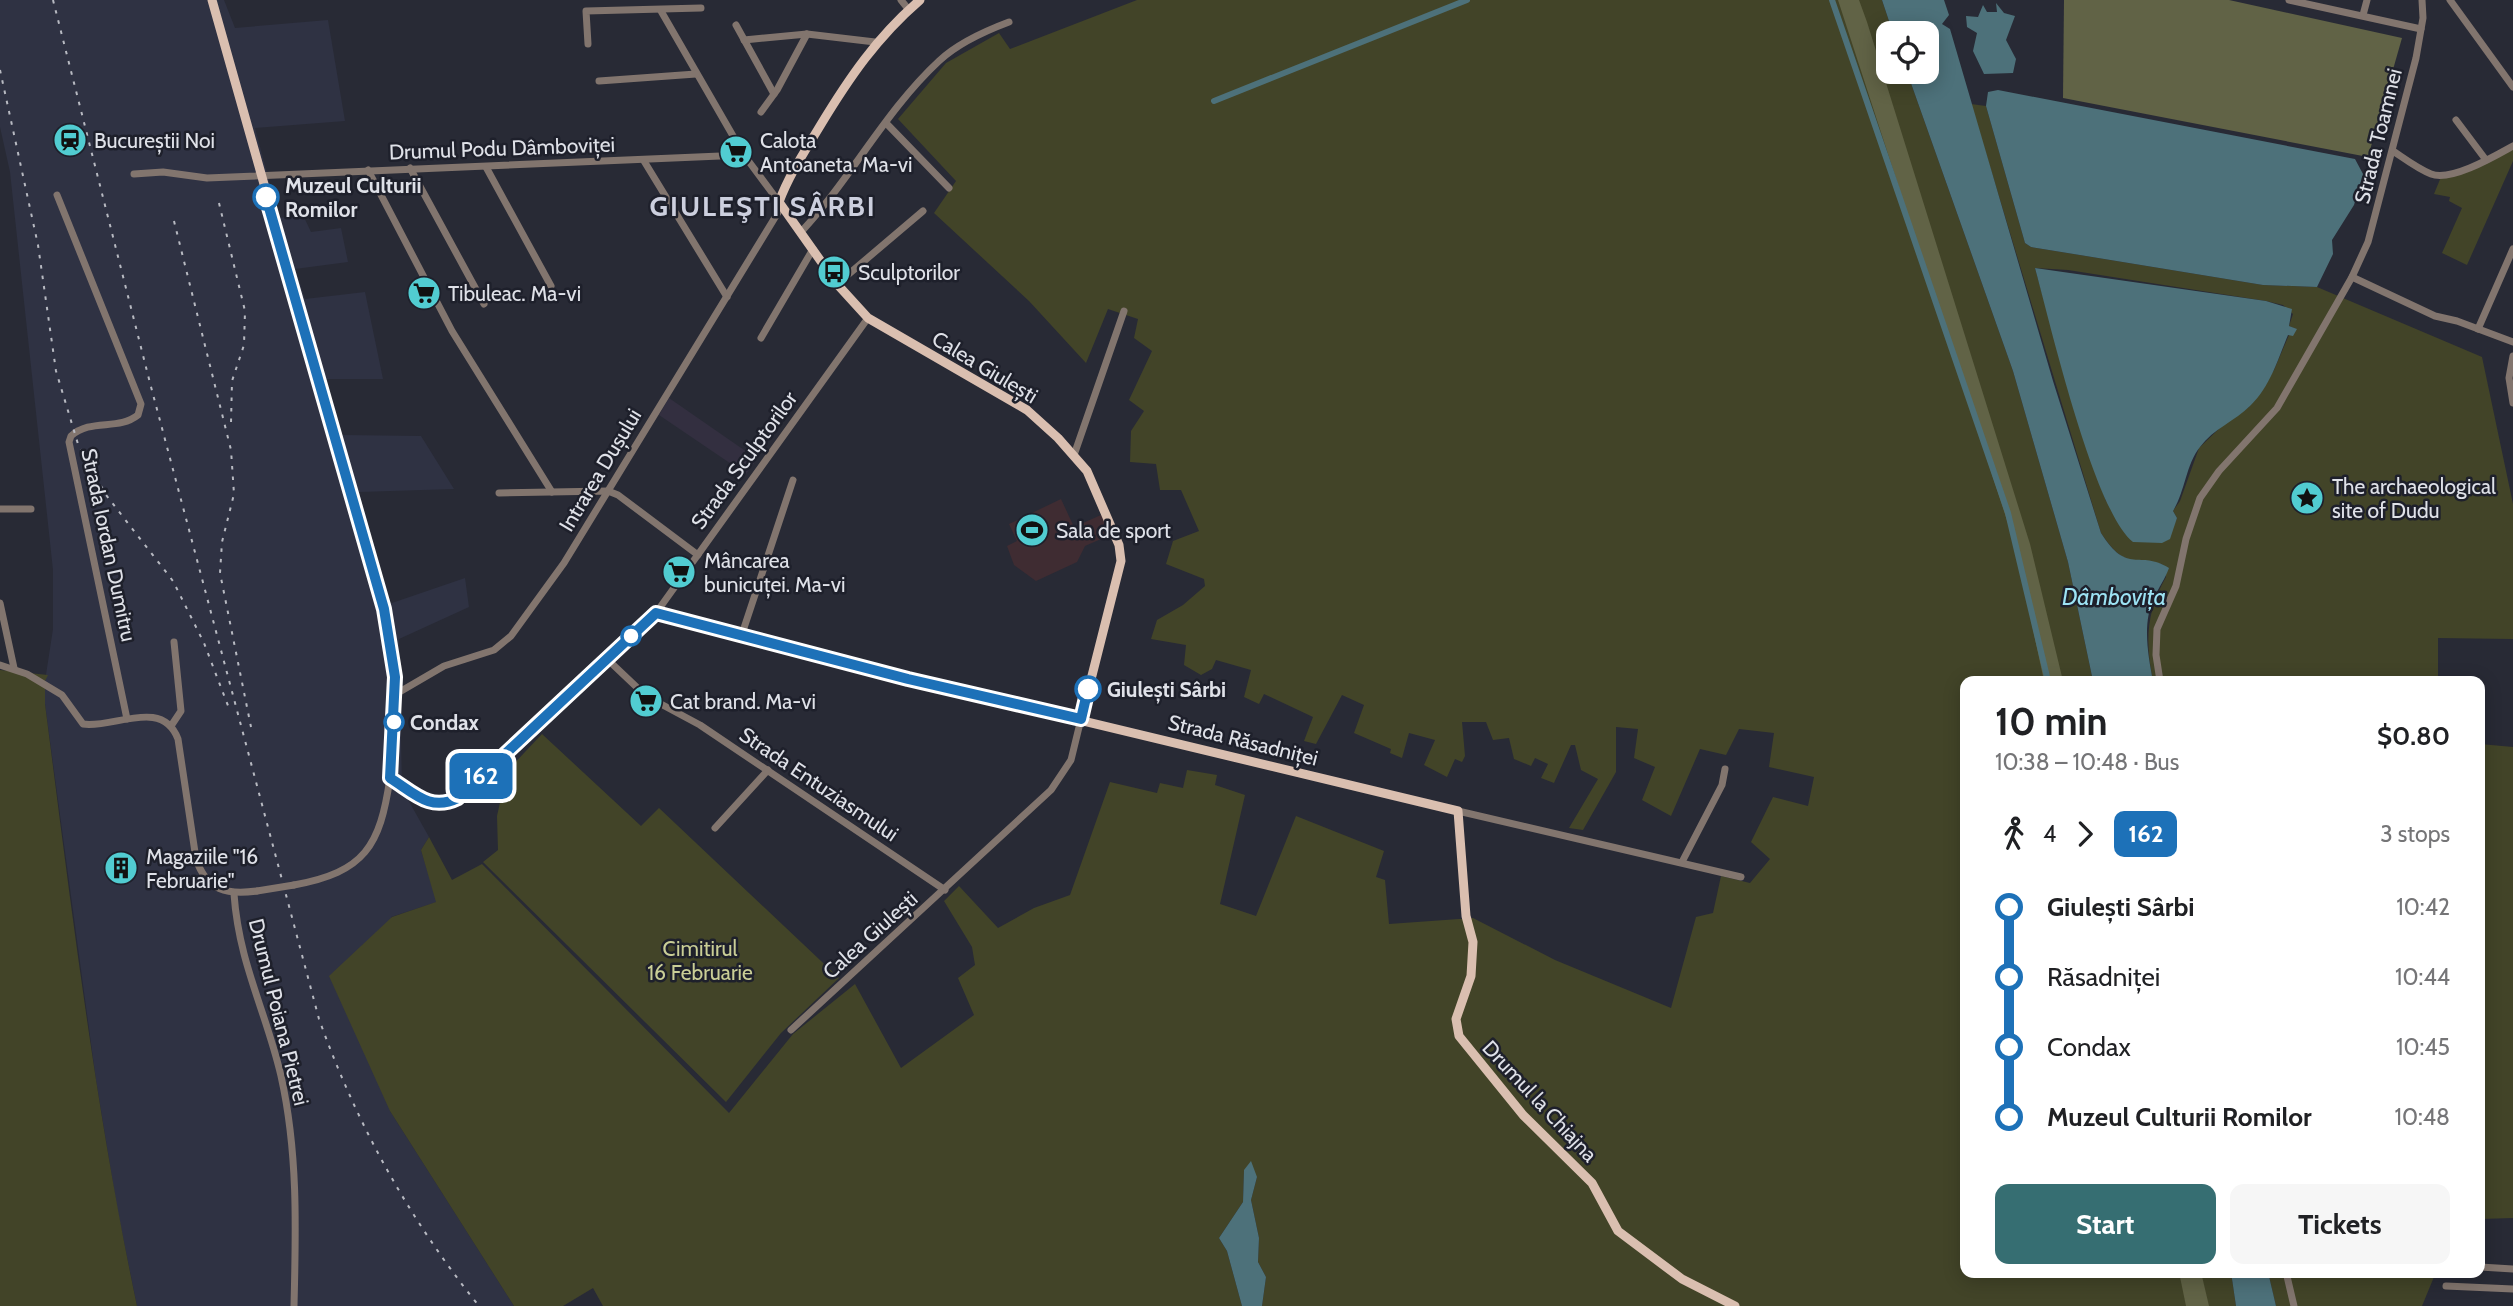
<!DOCTYPE html>
<meta charset="utf-8">
<style>
body{margin:0;font-family:Cabin,sans-serif;background:#f6f6f6;color:#202124;height:100vh;display:flex;flex-direction:column;font-size:26px;white-space:nowrap}
*{box-sizing:border-box;margin:0}
p{font-size:23px;color:#757577}
.icon{flex:none;width:38px;height:38px;fill:none;stroke:currentColor;stroke-width:2;stroke-linecap:round;stroke-linejoin:round}
.map{position:relative;flex:1;overflow:hidden}
.drawer{position:absolute;left:1960px;top:676px;width:525px;height:602px;display:flex;flex-direction:column;background:#fff;border-radius:14px;box-shadow:0 4px 18px #0003}
.drawer>*{flex:none}
.badge{padding:0 14px;border-radius:10px;font-size:24px;line-height:46px}
.fabs{position:absolute;left:1876px;top:21px;display:grid;gap:14px}
.fabs a{display:grid;place-items:center;width:63px;height:63px;border-radius:14px;background:#fff;box-shadow:0 4px 18px #0003;font-size:35px}
.map>.badge{position:absolute;translate:-50% -50%;box-shadow:0 0 0 4px #fff}
.legs{display:flex;align-items:center;gap:10px;height:77px;padding:0 35px;font-size:23px}
.legs p{margin-inline-start:auto}
.head{display:flex;align-items:center;justify-content:space-between;height:119px;padding:0 35px}
h1{font-size:38px;font-weight:700;line-height:52px}
.button{display:flex;gap:14px;margin-top:auto;padding:14px 35px}
.button a{flex:1;height:80px;border-radius:14px;background:#366e72;color:#fff;font-size:28px;font-weight:700;line-height:80px;text-align:center}
.button a+a{background:#f6f6f6;color:#202124}
ul{padding:0 35px;list-style:none}
li{display:flex;align-items:center;gap:24px;height:70px;font-size:26px}
li i{display:grid;place-items:center;width:10px;height:100%;margin:0 9px;background:currentColor}
li i::after{content:'';width:18px;height:18px;margin:-9px;border:5px solid;border-radius:50%;background:#fff}
li p{margin-inline-start:auto}
li:first-child i{background:linear-gradient(#0000 50%,currentColor 0)}
li:last-child i{background:linear-gradient(currentColor 50%,#0000 0)}
.map>svg:first-child{display:block}
.commercial{fill:#332f40}
.built{fill:#2f3243}
.education{fill:#3f2c32}
.green{fill:#424428;fill-rule:evenodd}
.forest{fill:#616346}
.water{fill:#4d717a}
.lines{fill:none;stroke-linecap:round;stroke-linejoin:round}
.canal{stroke:#4d717a;stroke-width:6}
.minor{stroke:#82756e;stroke-width:7}
.major{stroke:#dabfb0;stroke-width:9}
.rail{stroke:#b8bac2;stroke-width:2;stroke-dasharray:3.5 7;stroke-linecap:butt}
.minor-bridge{stroke:#82756e;stroke-width:7}
.line-1-casing{stroke:#fff;stroke-width:16}
.line-1{stroke:#1d71b8;stroke-width:10}
.stop-1-dot{fill:#fff;stroke:#1d71b8;stroke-width:3.5}
.labels{text-anchor:middle;dominant-baseline:central;stroke-width:5;stroke-linejoin:round;paint-order:stroke}
.street-label{font-size:21px;fill:#dfe1e8;stroke:#1e202b}
.poi-label{font-size:21px;fill:#dfe1e8;stroke:#1e202b;text-anchor:start}
.stop-label{font-size:21px;font-weight:bold;fill:#dfe1e8;stroke:#1e202b;text-anchor:start}
.park-label{font-size:21px;fill:#cace96;stroke:#1e202b}
.water-label{font-size:23px;font-style:italic;fill:#9de3f4;stroke:#1e202b}
.district-label{font-size:28px;font-weight:bold;letter-spacing:2px;fill:#cccfde;stroke:#1e202b}
</style>
<div class="map">
<svg width="2513" height="1306" viewBox="0 0 2513 1306">
<rect width="100%" height="100%" fill="#282a35"/>
<polygon class="commercial" points="669,398 757,459 746,474 659,415"/>
<polygon class="built" points="0,0 224,0 235,28 328,20 345,121 255,128 279,218 303,215 311,232 341,228 348,262 295,269 305,299 365,292 383,379 325,379 342,435 421,436 454,489 359,492 389,604 465,578 469,607 399,639 402,789 429,837 421,850 437,902 391,917 390,1111 514,1306 137,1306 117,1208 96,1080 45,704 45,681 53,629 53,570 10,172 0,127"/>
<polygon class="education" points="1061,499 1074,527 1101,515 1110,535 1085,546 1077,562 1036,581 1014,565 1007,546 1017,541 1009,524"/>
<g class="green">
<polygon points="1137,0 1882,0 1893,33 1888,33 1888,72 1907,72 2013,371 2068,562 2093,681 1965,681 1965,1272 2231,1272 2236,1306 1262,1306 1266,1277 1258,1262 1259,1238 1251,1200 1257,1177 1244,1170 1243,1202 1219,1238 1227,1251 1242,1306 603,1306 593,1288 563,1306 514,1306 390,1111 329,976 392,917 436,902 421,850 429,837 452,880 482,864 729,1113 793,1034 855,984 901,1068 974,1015 958,978 975,965 972,947 944,901 959,886 998,928 1034,908 1070,895 1110,782 1157,793 1160,783 1183,788 1187,770 1217,775 1215,785 1245,795 1220,904 1256,916 1296,816 1384,851 1376,877 1385,880 1389,924 1473,918 1555,960 1671,1008 1696,917 1713,913 1721,876 1750,883 1770,859 1751,842 1773,797 1808,806 1814,777 1769,767 1774,733 1739,729 1726,755 1700,749 1671,816 1642,800 1655,767 1634,758 1638,729 1616,727 1616,772 1583,830 1569,828 1598,779 1581,770 1575,745 1571,745 1554,783 1541,778 1548,764 1535,758 1531,766 1514,759 1509,738 1493,740 1486,722 1462,722 1465,756 1462,762 1455,759 1447,777 1424,765 1435,740 1409,733 1402,758 1390,753 1391,749 1354,733 1364,705 1342,695 1316,744 1304,741 1313,717 1264,694 1259,704 1244,697 1251,670 1216,660 1212,669 1201,675 1184,665 1186,645 1151,639 1157,620 1183,605 1205,586 1204,579 1166,564 1173,541 1199,531 1181,490 1160,490 1156,464 1130,462 1131,431 1144,411 1129,400 1152,351 1134,338 1138,319 1108,309 1086,363 1029,301 934,213 956,181 898,119 946,63 999,33 1010,49"/>
<path d="M 1971,104 L 1986,106 L 2025,243 L 2031,247 L 2263,285 L 2317,287 L 2482,357 L 2513,504 L 2513,639 L 2438,638 L 2438,681 L 2153,681 C 2145,642 2146,612 2166,577 L 2162,564 C 2129,561 2120,562 2101,533 ZM 2035,268 L 2068,270 L 2266,301 L 2283,305 L 2293,314 L 2289,326 L 2296,329 L 2289,335 L 2274,370 L 2249,407 L 2224,424 L 2199,448 L 2180,501 L 2173,511 L 2177,518 L 2171,531 L 2106,501 L 2077,418 Z"/>
<polygon points="2513,148 2513,161 2467,265 2442,253 2462,208 2449,201 2450,197 2434,194 2441,177"/>
<path d="M 0,670 L 48,675 L 45,681 L 45,704 C 71,906 95,1107 137,1306 L 0,1306 Z"/>
<polygon points="542,734 641,826 659,808 839,978 781,1033 726,1102 483,862 498,850 497,816 507,771"/>
<polygon points="2480,744 2513,747 2513,1218 2480,1219"/>
<polygon points="2268,1272 2436,1272 2422,1306 2276,1306"/>
</g>
<g class="forest">
<polygon points="1838,0 1859,0 1867,22 2030,544 2063,681 2044,681 2015,545"/>
<polygon points="2064,0 2229,0 2402,38 2368,157 2063,98"/>
<polygon points="2179,1272 2201,1272 2209,1306 2186,1306"/>
</g>
<g class="water">
<path d="M 1882,0 L 1944,0 L 1949,15 L 1942,24 L 1950,29 L 2053,381 L 2101,533 C 2128,576 2139,549 2169,568 C 2165,579 2159,587 2154,598 C 2142,623 2148,655 2153,681 L 2093,681 L 2068,562 L 2013,371 L 1907,72 L 1927,72 L 1927,33 L 1893,33 Z"/>
<polygon points="1996,3 2004,13 2015,16 2006,40 2016,59 2013,73 1984,74 1973,51 1977,33 1967,27 1966,16 1978,17 1983,5 1987,12 1997,12"/>
<polygon points="1998,90 2355,159 2363,174 2354,205 2332,240 2333,254 2317,287 2263,285 2031,247 2025,243 1986,106 1988,92"/>
<path d="M 2035,268 L 2266,301 L 2292,309 L 2289,326 L 2297,329 L 2293,336 L 2288,335 C 2278,359 2270,387 2250,406 C 2235,421 2213,429 2200,447 C 2186,464 2185,492 2173,511 L 2177,518 L 2170,539 L 2162,543 L 2133,542 C 2094,512 2050,323 2035,268 Z"/>
<polygon points="1251,1161 1257,1177 1251,1200 1259,1238 1258,1262 1266,1277 1262,1306 1242,1306 1227,1251 1219,1238 1243,1202 1244,1170"/>
<polygon points="2231,1272 2268,1272 2276,1306 2236,1306"/>
</g>
<g class="lines">
<g class="canal">
<polyline points="1832,0 2008,513 2048,681"/>
<polyline points="1214,101 1467,0"/>
</g>
<g class="minor">
<polyline points="901,0 909,10"/>
<polyline points="2289,0 2421,29"/>
<polyline points="2450,0 2513,87"/>
<polyline points="661,11 744,155 779,202"/>
<polyline points="2363,15 2367,0"/>
<polyline points="736,25 774,94"/>
<polyline points="744,40 807,34 875,42"/>
<polyline points="588,44 586,11 701,8"/>
<polyline points="599,81 696,74"/>
<polyline points="761,112 777,90 807,34"/>
<polyline points="2456,120 2486,160"/>
<polyline points="886,123 949,188"/>
<path d="M 2393,151 C 2405,159 2418,169 2431,174 C 2451,182 2495,156 2513,146"/>
<polyline points="644,161 727,297"/>
<polyline points="486,167 551,286"/>
<polyline points="410,168 484,304"/>
<polyline points="368,170 452,331 552,492"/>
<polyline points="134,174 163,172 207,178 744,155"/>
<path d="M 57,195 L 141,404 L 138,415 C 118,431 91,418 71,436 L 69,442 L 127,719"/>
<path d="M 801,232 C 851,179 885,111 939,61 C 958,43 985,31 1009,22"/>
<polyline points="2352,277 2435,316 2457,321 2513,342"/>
<polyline points="837,284 923,211"/>
<polyline points="2478,329 2513,249"/>
<polyline points="761,338 813,249"/>
<polyline points="2513,356 2509,378 2513,403"/>
<polyline points="1074,455 1124,311"/>
<polyline points="499,493 608,491 618,495 698,555"/>
<polyline points="0,509 31,509"/>
<polyline points="0,603 14,668"/>
<polyline points="656,613 868,318"/>
<polyline points="742,634 793,480"/>
<polyline points="607,659 646,696 700,725 945,890"/>
<path d="M 0,665 L 27,674 L 62,695 L 83,724 C 113,729 162,697 178,739 L 196,859 C 207,891 227,895 257,891"/>
<polyline points="2160,681 2156,655 2157,629 2176,586 2186,539 2200,498 2219,471 2277,408 2352,277 2368,242 2416,58 2423,18 2422,0"/>
<polyline points="396,694 444,666 494,650 511,636 564,563 782,206"/>
<polyline points="171,726 181,711 174,642"/>
<polyline points="1458,811 1741,877"/>
<polyline points="715,828 768,770"/>
<polyline points="1682,862 1722,785 1725,769"/>
<path d="M 294,885 C 365,872 380,846 390,778"/>
<path d="M 234,894 C 239,964 266,1011 281,1076 C 298,1152 296,1228 294,1306"/>
<polyline points="791,1030 1051,790 1071,760 1081,719"/>
<polyline points="2480,1267 2513,1269"/>
<polyline points="2286,1272 2294,1306"/>
<polyline points="2446,1286 2513,1289"/>
</g>
<g class="major">
<path d="M 212,0 L 384,609 L 395,677 L 390,778 C 414,793 430,812 458,798 L 656,613 L 908,679 L 1458,811 L 1466,916 L 1473,942 L 1471,976 L 1456,1019 L 1459,1036 L 1523,1115 L 1592,1183 L 1618,1231 L 1682,1279 L 1735,1306"/>
<path d="M 920,0 C 877,37 849,78 820,126 C 805,151 789,175 779,202 L 837,284 L 868,318 L 1027,410 L 1058,438 L 1087,471 L 1119,545 L 1121,561 L 1081,719"/>
</g>
<g class="rail">
<path d="M 53,0 L 150,383 L 319,1019 C 357,1125 409,1219 479,1306"/>
<polyline points="0,70 38,245 56,371 78,444 106,495 173,581 204,643 230,711"/>
<polyline points="219,203 245,311 244,345 232,381 231,423"/>
<polyline points="174,221 231,450 234,494 222,542 220,573 251,727"/>
</g>
<polyline class="minor-bridge" points="257,891 294,885"/>
</g>
<g class="lines">
<defs>
<path id="line-1" d="M 266,197 L 384,609 L 395,677 L 390,778 C 414,793 430,812 458,798 L 656,613 L 908,679 L 1081,719 L 1088,689"/>
</defs>
<use href="#line-1" class="line-1-casing"/>
<use href="#line-1" class="line-1"/>
</g>
<defs>
<symbol id="station-disc" viewBox="-11 -11 22 22"><circle r="9.5" fill="#51ccd1" stroke="#1e202b"/><path d="M-3-6H3Q5-6 5-4V2Q5 4 3 4L4.5 6H3L1.5 4h-3L-3 6H-4.5L-3 4Q-5 4-5 2V-4Q-5-6-3-6ZM-3.5-4v3h7v-3ZM-3.5 1v1.5H-2V1ZM2 1v1.5H3.5V1Z" fill="#111"/></symbol>
<symbol id="supermarket-disc" viewBox="-11 -11 22 22"><circle r="9.5" fill="#51ccd1" stroke="#1e202b"/><path d="M-6-5.5h2.5l.6 2H6L4.5 2H-2.5L-4.4-4H-6ZM-1.5 3.2a1.3 1.3 0 1 0 .1 0ZM3 3.2a1.3 1.3 0 1 0 .1 0Z" fill="#111"/></symbol>
<symbol id="bus-disc" viewBox="-11 -11 22 22"><circle r="9.5" fill="#51ccd1" stroke="#1e202b"/><path d="M-5-6H5V4H4V6H2V4H-2V6H-4V4H-5ZM-3.5-4V0h7V-4ZM-3.5 1.2v1.5H-2V1.2ZM2 1.2v1.5H3.5V1.2Z" fill="#111"/></symbol>
<symbol id="sight-disc" viewBox="-11 -11 22 22"><circle r="9.5" fill="#51ccd1" stroke="#1e202b"/><path d="M0-6L1.8-2.2L6-1.7L2.9 1.2L3.7 5.4L0 3.3L-3.7 5.4L-2.9 1.2L-6-1.7L-1.8-2.2Z" fill="#111"/></symbol>
<symbol id="stadium-disc" viewBox="-11 -11 22 22"><circle r="9.5" fill="#51ccd1" stroke="#1e202b"/><path d="M0-5a6.5 5 0 1 0 0 10a6.5 5 0 1 0 0-10ZM-3.5-1.8h7v3.6h-7Z" fill="#111"/></symbol>
<symbol id="building-disc" viewBox="-11 -11 22 22"><circle r="9.5" fill="#51ccd1" stroke="#1e202b"/><path d="M-4-6H4V6H1V3H-1V6H-4ZM-2.5-4.3h1.7v1.8h-1.7ZM.8-4.3h1.7v1.8H.8ZM-2.5-1h1.7V.8h-1.7ZM.8-1h1.7V.8H.8Z" fill="#111"/></symbol>
</defs>
<g fill-rule="evenodd">
<use href="#station-disc" x="51" y="121" width="38" height="38"/>
<use href="#supermarket-disc" x="717" y="133" width="38" height="38"/>
<use href="#bus-disc" x="815" y="253" width="38" height="38"/>
<use href="#supermarket-disc" x="405" y="274" width="38" height="38"/>
<use href="#sight-disc" x="2288" y="479" width="38" height="38"/>
<use href="#stadium-disc" x="1013" y="511" width="38" height="38"/>
<use href="#supermarket-disc" x="660" y="553" width="38" height="38"/>
<use href="#supermarket-disc" x="627" y="682" width="38" height="38"/>
<use href="#building-disc" x="102" y="849" width="38" height="38"/>
</g>
<g class="stop-1-dot">
<circle cx="266" cy="197" r="12"/>
<circle cx="631" cy="636" r="9"/>
<circle cx="1088" cy="689" r="12"/>
<circle cx="394" cy="722" r="9"/>
</g>
<g class="labels">
<g class="street-label">
<text transform="translate(2378 136) rotate(-76)">Strada Toamnei</text>
<text transform="translate(502 148) rotate(-2)">Drumul Podu Dâmboviței</text>
<text transform="translate(985 367) rotate(31)">Calea Giulești</text>
<text transform="translate(744 460) rotate(-54)">Strada Sculptorilor</text>
<text transform="translate(600 470) rotate(-59)">Intrarea Dușului</text>
<text transform="translate(109 545) rotate(78)">Strada Iordan Dumitru</text>
<text transform="translate(1243 740) rotate(14)">Strada Răsadniței</text>
<text transform="translate(819 784) rotate(34)">Strada Entuziasmului</text>
<text transform="translate(870 935) rotate(-42)">Calea Giulești</text>
<text transform="translate(279 1012) rotate(76)">Drumul Poiana Pietrei</text>
<text transform="translate(1540 1101) rotate(47)">Drumul la Chiajna</text>
</g>
<g class="poi-label">
<text x="94" y="140">Bucureștii Noi</text>
<text x="760" y="140">Calota<tspan x="760" dy="24">Antoaneta. Ma-vi</tspan></text>
<text x="858" y="272">Sculptorilor</text>
<text x="448" y="293">Tibuleac. Ma-vi</text>
<text x="2332" y="486">The archaeological<tspan x="2332" dy="24">site of Dudu</tspan></text>
<text x="1056" y="530">Sala de sport</text>
<text x="704" y="560">Mâncarea<tspan x="704" dy="24">bunicuței. Ma-vi</tspan></text>
<text x="670" y="701">Cat brand. Ma-vi</text>
<text x="146" y="856">Magaziile "16<tspan x="146" dy="24">Februarie"</tspan></text>
</g>
<g class="stop-label">
<text x="285" y="185">Muzeul Culturii<tspan x="285" dy="24">Romilor</tspan></text>
<text x="1107" y="689">Giulești Sârbi</text>
<text x="410" y="722">Condax</text>
</g>
<g class="park-label">
<text x="700" y="948">Cimitirul<tspan x="700" dy="24">16 Februarie</tspan></text>
</g>
<g class="water-label">
<text x="2114" y="597">Dâmbovița</text>
</g>
<g class="district-label">
<text x="763" y="206">GIULEŞTI SÂRBI</text>
</g>
</g>
</svg>
<div class="fabs">
<a><svg class="icon" aria-label="locate" viewBox="0 0 24 24"><circle cx="12" cy="12" r="6"/><path d="M12 2v4M12 18v4M2 12h4M18 12h4"/></svg></a>
</div>
<b class="badge" style="left:481px;top:776px;background:#1d71b8;color:#fff">162</b>
<section class="drawer">
<div class="head"><div><h1>10 min</h1><p>10:38 – 10:48 · Bus</p></div><b>$0.80</b></div>
<div class="legs"><svg class="icon" aria-label="walk" viewBox="0 0 24 24"><circle cx="13" cy="4" r="2"/><path d="M13 8l-2 6 4 7M11 14l-3 7M7 12l3-4h3l4 4"/></svg>4<svg class="icon" aria-label="forward" viewBox="0 0 24 24"><path d="M9 5l7 7-7 7"/></svg><b class="badge" style="background:#1d71b8;color:#fff">162</b><p>3 stops</p></div>
<ul>
<li><i style="color:#1d71b8"></i><b>Giulești Sârbi</b><p>10:42</p></li>
<li><i style="color:#1d71b8"></i><span>Răsadniței</span><p>10:44</p></li>
<li><i style="color:#1d71b8"></i><span>Condax</span><p>10:45</p></li>
<li><i style="color:#1d71b8"></i><b>Muzeul Culturii Romilor</b><p>10:48</p></li>
</ul>
<div class="button"><a>Start</a><a>Tickets</a></div>
</section>
</div>
